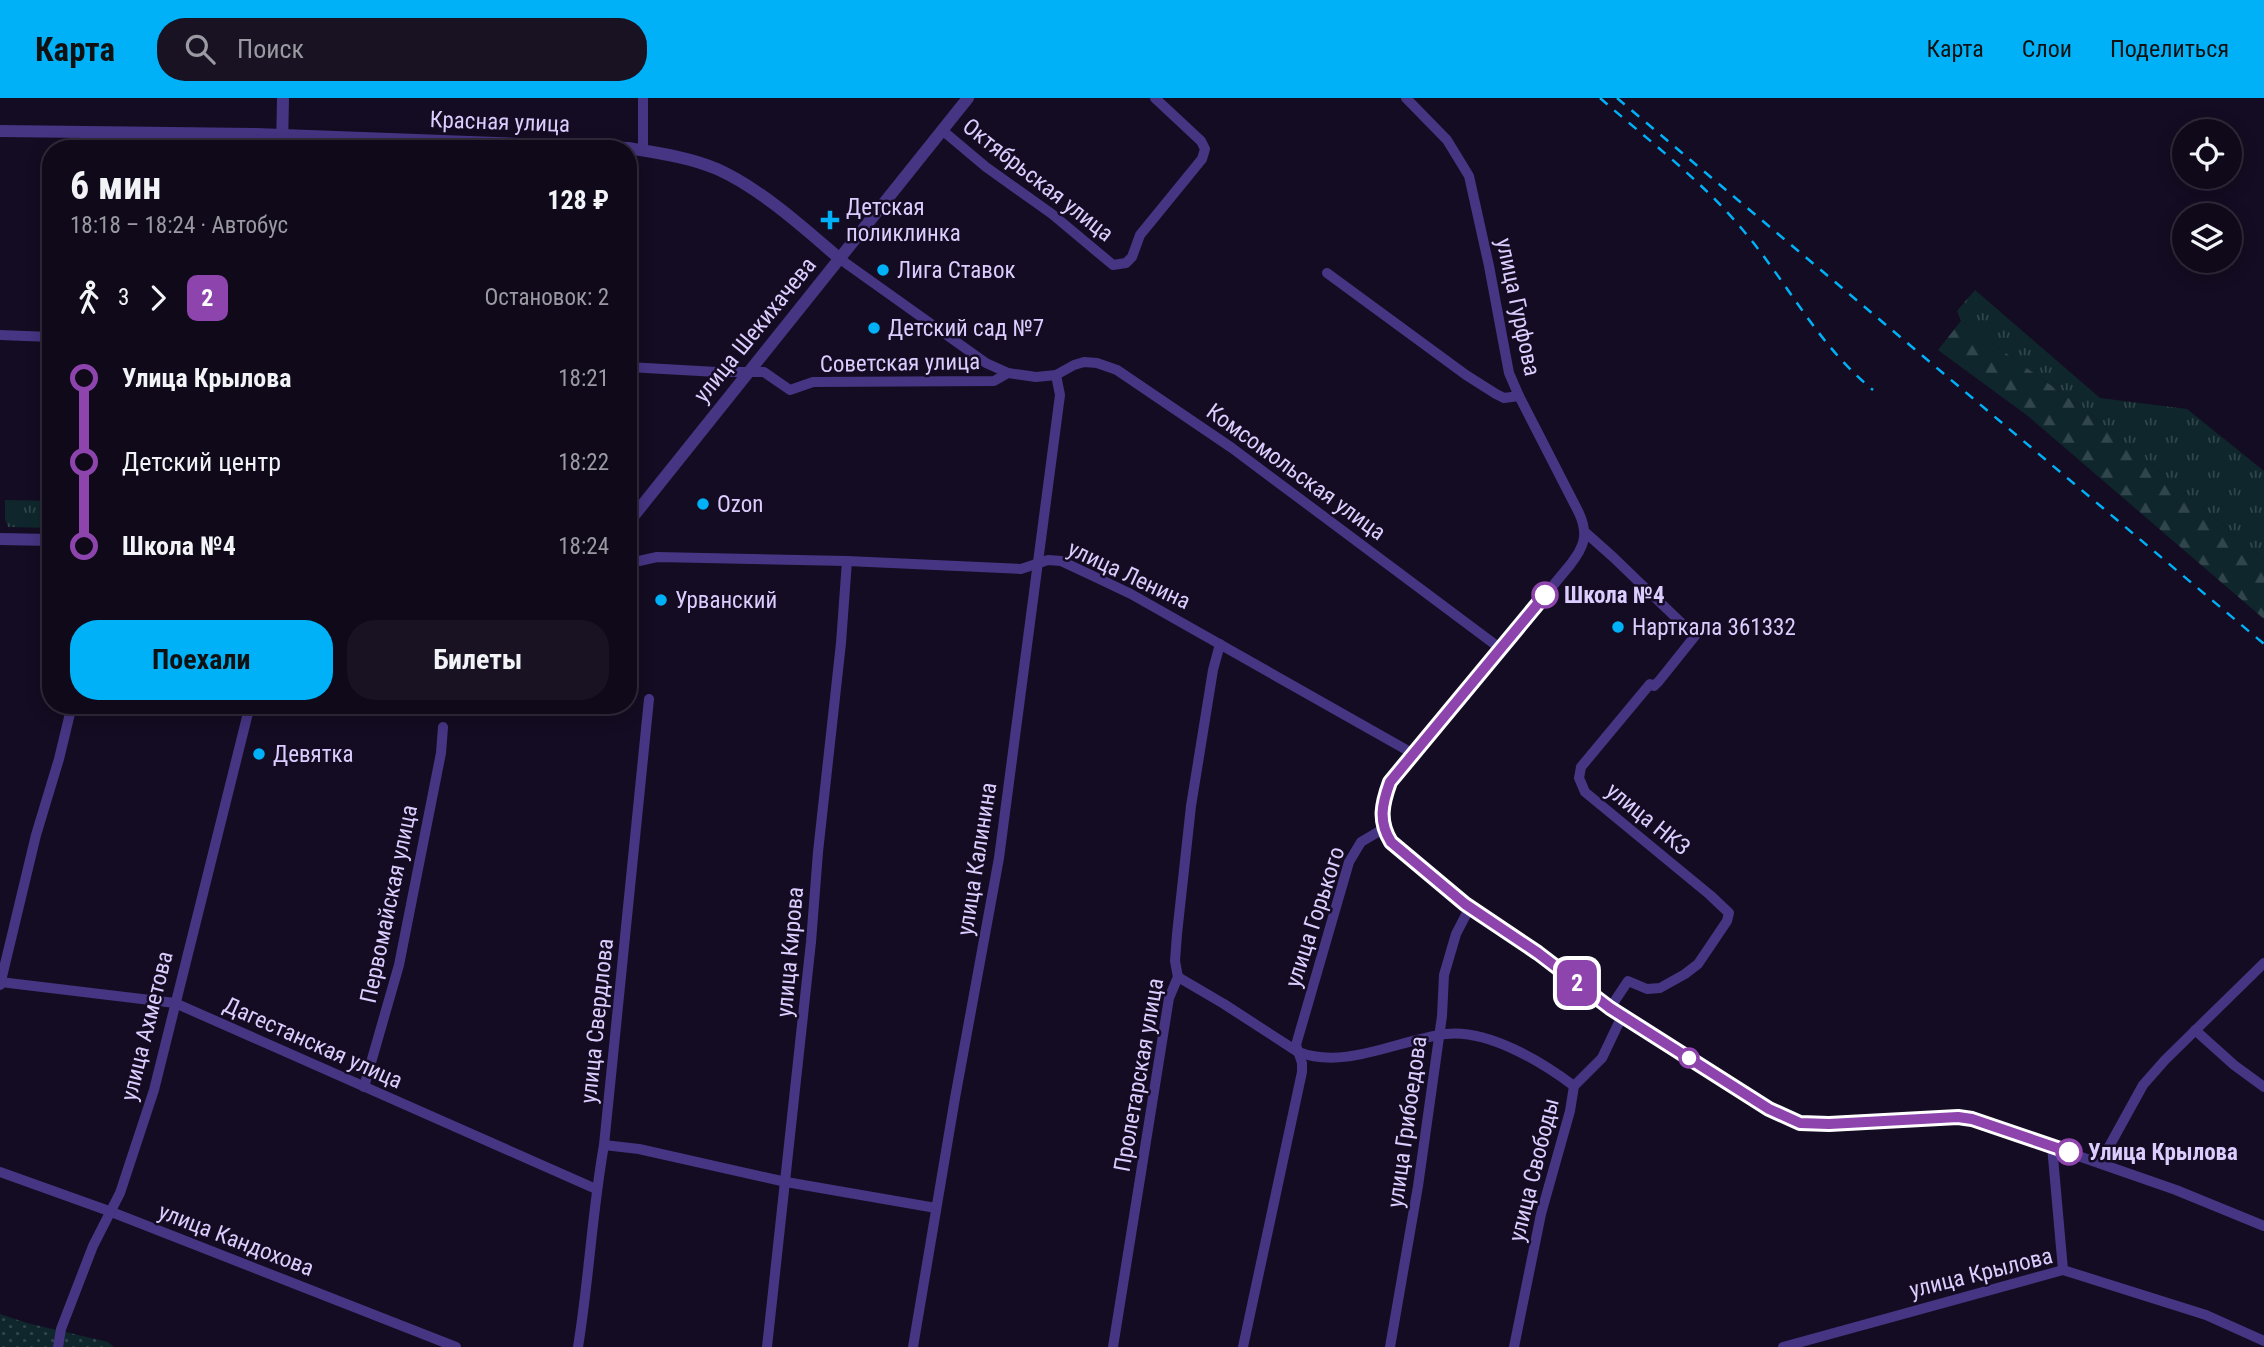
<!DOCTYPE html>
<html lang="ru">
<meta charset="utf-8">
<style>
body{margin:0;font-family:"Roboto Condensed",sans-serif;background:#181223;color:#f1f3f6;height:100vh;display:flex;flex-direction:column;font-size:26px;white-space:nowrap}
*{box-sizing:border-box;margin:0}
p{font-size:23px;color:#9b9aa2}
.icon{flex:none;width:38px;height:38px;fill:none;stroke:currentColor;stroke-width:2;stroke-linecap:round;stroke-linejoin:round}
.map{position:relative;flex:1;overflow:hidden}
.side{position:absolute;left:42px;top:42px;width:595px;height:574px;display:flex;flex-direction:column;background:#0f091a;border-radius:28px;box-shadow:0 4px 18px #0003,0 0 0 2px #2f2a39}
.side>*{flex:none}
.badge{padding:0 14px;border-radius:10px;font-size:24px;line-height:46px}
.tools{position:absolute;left:2172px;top:21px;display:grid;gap:14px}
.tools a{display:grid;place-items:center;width:70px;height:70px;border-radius:50%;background:#0f091a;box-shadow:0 4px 18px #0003,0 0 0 2px #2f2a39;font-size:35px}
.map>.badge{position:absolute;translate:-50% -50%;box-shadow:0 0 0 4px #fff}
.legs{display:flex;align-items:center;gap:10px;height:77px;padding:0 28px;font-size:23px}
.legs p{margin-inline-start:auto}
.summary{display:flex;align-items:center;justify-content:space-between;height:119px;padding:0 28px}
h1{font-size:38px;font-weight:700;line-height:52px}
.button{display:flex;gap:14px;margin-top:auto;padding:14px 28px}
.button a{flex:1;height:80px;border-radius:28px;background:#00b1f8;color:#111;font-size:28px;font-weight:700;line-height:80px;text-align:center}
.button a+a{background:#181223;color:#f1f3f6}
ul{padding:0 28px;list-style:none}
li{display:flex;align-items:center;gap:24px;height:84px;font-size:26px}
li i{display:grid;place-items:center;width:10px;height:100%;margin:0 9px;background:currentColor}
li i::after{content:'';width:18px;height:18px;margin:-9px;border:5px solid;border-radius:50%;background:#0f091a}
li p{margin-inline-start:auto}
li:first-child i{background:linear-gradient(#0000 50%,currentColor 0)}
li:last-child i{background:linear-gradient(currentColor 50%,#0000 0)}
header{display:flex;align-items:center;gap:42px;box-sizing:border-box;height:98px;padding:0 35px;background:#00b1f8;color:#111}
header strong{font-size:33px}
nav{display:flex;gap:38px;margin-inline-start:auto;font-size:24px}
.search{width:490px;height:63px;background:#181223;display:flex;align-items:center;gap:18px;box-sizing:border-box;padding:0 24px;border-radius:28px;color:#9b9aa2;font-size:26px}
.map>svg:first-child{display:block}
.grass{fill:url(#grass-tufts)}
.forest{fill:url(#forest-firs)}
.park{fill:url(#park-dots)}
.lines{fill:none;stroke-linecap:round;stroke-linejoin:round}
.minor{stroke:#463583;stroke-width:10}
.tertiary{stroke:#463583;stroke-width:12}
.rail{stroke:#00b1f8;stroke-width:2.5;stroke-dasharray:10 9;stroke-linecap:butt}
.line-1-casing{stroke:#fff;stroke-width:16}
.line-1{stroke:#8e44ad;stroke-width:10}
.poi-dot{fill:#00b1f8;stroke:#140c22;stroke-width:2.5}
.stop-1-dot{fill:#fff;stroke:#8e44ad;stroke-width:3.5}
.labels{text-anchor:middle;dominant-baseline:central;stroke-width:5;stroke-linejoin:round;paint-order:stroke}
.street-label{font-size:23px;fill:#dccdff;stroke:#140c22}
.poi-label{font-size:23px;fill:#dccdff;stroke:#140c22;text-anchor:start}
.stop-label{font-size:23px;font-weight:bold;fill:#dccdff;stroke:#140c22;text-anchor:start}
</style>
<header>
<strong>Карта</strong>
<div class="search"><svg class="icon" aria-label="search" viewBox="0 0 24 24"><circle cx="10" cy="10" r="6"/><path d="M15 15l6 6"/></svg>Поиск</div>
<nav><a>Карта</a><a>Слои</a><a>Поделиться</a></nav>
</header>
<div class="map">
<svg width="2264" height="1249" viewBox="0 0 2264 1249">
<defs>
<pattern id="grass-tufts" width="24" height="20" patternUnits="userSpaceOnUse" patternTransform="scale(1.75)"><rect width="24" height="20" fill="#0f272c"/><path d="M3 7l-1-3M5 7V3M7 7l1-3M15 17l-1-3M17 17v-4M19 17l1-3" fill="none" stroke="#31454c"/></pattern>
<pattern id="forest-firs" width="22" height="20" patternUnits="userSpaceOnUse" patternTransform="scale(1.75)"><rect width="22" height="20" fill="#0f272c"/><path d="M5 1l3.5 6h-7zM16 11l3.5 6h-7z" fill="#31454c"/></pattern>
<pattern id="park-dots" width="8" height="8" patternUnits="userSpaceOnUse" patternTransform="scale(1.75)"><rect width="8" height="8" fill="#0f272c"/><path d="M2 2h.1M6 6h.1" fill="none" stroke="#31454c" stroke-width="1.8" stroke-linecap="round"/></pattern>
</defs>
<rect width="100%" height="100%" fill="#140c22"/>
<g class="grass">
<polygon points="1975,192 2100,300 2187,311 2264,373 2264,461 2087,313 1961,223 1957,213"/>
<polygon points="5,402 51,403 51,430 8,429 5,421"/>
</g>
<polygon class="forest" points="1961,223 2087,313 2264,461 2264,521 2028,318 1938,252"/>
<polygon class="park" points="0,1216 27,1225 108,1244 114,1249 0,1249"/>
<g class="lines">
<g class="minor">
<path d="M 1406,0 L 1447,42 L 1469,78 L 1489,168 L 1509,275 L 1519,298 L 1579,415 C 1589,437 1584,449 1570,467 L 1390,684 C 1382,706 1378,723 1391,744 L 1465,806 L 1538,855 L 1610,910 L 1769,1011 L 1791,1023 L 1829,1026 L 1958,1019 L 1972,1021 L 2176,1092 L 2264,1128"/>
<polyline points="942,32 986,69 1052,116 1113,167 1126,165 1132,159 1140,137 1202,61 1205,51 1201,43 1155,0"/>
<polyline points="643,52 643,0"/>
<polyline points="840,161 986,265 1008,275 1036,279 1056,277 1074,267 1084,264 1097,265 1117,272 1232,350 1501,551"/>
<polyline points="1327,175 1466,277 1496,296 1504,300 1519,298"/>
<polyline points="0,237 51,239"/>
<polyline points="628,269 717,274 764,274 790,292 813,284 994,283 1008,275"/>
<polyline points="1586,435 1613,459 1695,538 1659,583 1654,588 1650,586 1581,669 1579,680 1585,694 1710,797 1729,815 1727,823 1698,866 1685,876 1660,890 1647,891 1628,883 1610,910"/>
<polyline points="630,465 657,459 847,463 1021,471 1048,462 1061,463 1091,477 1131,496 1412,655"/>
<path d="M 1178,879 L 1224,906 L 1298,954 C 1346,972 1397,942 1446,936 C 1488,931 1542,964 1574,988"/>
<polyline points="0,884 175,905 596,1091"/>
<polyline points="0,887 36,737 59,661 72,607"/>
<polyline points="2195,932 2234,967 2264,989"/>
<polyline points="364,989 399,867 441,655 443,629"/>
<polyline points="604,1047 639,1051 786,1084 936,1110"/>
<polyline points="2052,1048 2063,1172"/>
<polyline points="2100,1065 2143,987 2165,962 2264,865"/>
<polyline points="0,1074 109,1113 456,1249"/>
<polyline points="58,1249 61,1231 93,1148 120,1095 154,992 250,607"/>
<path d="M 578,1249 C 589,1182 592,1114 604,1047 L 649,601"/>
<polyline points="767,1249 811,844 818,754 841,545 847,463"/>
<polyline points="913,1249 955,1000 999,760 1060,297 1056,277"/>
<polyline points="1113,1249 1169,900 1178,879 1175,863 1177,836 1191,708 1213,572 1220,546"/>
<polyline points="1243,1249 1302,974 1302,965 1296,947 1298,940 1349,764 1361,744 1383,731"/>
<polyline points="1390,1249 1418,1088 1442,918 1444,877 1456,836 1470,809"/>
<polyline points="1514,1249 1541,1116 1570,1013 1574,988 1602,960 1622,918"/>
<polyline points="1783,1249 2063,1172 2206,1217 2264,1243"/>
</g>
<g class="tertiary">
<path d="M 0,33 L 256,36 L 628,50 C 658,55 689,59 717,71 C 760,90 804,130 840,161"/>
<polyline points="282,51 283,0"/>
<polyline points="628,425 968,0"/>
<polyline points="0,441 51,442"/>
</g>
<g class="rail">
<path d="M 1600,0 C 1648,42 1701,82 1742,131 C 1789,186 1816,245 1873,292"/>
<polyline points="1617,0 2264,546"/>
</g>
</g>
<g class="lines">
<defs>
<path id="line-1" d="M 1545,497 L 1390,684 C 1382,706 1378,723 1391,744 L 1465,806 L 1538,855 L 1610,910 L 1769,1011 L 1800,1025 L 1829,1026 L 1958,1019 L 1972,1021 L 2069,1054"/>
</defs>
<use href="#line-1" class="line-1-casing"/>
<use href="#line-1" class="line-1"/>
</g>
<g class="poi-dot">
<path d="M826.5 111.5h7v7h7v7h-7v7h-7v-7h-7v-7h7z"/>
<circle cx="883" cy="172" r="7"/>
<circle cx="874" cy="230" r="7"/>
<circle cx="703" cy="406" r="7"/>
<circle cx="661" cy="502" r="7"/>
<circle cx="1618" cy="529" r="7"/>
<circle cx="259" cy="656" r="7"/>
</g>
<g class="stop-1-dot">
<circle cx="1545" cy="497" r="12"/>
<circle cx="1689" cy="960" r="9"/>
<circle cx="2069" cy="1054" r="12"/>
</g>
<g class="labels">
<g class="street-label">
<text transform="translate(500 24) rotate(2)">Красная улица</text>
<text transform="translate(1038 82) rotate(38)">Октябрьская улица</text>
<text transform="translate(1518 209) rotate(78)">улица Гурфова</text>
<text transform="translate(755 232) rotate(-51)">улица Шекихачева</text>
<text transform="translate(900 265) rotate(-1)">Советская улица</text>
<text transform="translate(1296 374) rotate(36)">Комсомольская улица</text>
<text transform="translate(1129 477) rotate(25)">улица Ленина</text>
<text transform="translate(1648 721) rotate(39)">улица НКЗ</text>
<text transform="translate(977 761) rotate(-81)">улица Калинина</text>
<text transform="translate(389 806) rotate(-78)">Первомайская улица</text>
<text transform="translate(1315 819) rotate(-72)">улица Горького</text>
<text transform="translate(790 854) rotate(-85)">улица Кирова</text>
<text transform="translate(597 923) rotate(-84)">улица Свердлова</text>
<text transform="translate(147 928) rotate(-76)">улица Ахметова</text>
<text transform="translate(313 945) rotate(24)">Дагестанская улица</text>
<text transform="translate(1139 977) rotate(-80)">Пролетарская улица</text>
<text transform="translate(1407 1024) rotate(-82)">улица Грибоедова</text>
<text transform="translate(1534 1072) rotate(-76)">улица Свободы</text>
<text transform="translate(236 1142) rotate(21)">улица Кандохова</text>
<text transform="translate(1981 1175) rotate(-14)">улица Крылова</text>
</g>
<g class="poi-label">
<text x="846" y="109">Детская<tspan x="846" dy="26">поликлинка</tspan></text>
<text x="897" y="172">Лига Ставок</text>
<text x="888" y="230">Детский сад №7</text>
<text x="717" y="406">Ozon</text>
<text x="675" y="502">Урванский</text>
<text x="1632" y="529">Нарткала 361332</text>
<text x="273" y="656">Девятка</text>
</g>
<g class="stop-label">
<text x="1564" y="497">Школа №4</text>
<text x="2088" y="1054">Улица Крылова</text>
</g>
</g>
</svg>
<div class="tools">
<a><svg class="icon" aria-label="locate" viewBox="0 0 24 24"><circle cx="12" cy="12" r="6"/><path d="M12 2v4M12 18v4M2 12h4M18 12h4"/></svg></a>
<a><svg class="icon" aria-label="layers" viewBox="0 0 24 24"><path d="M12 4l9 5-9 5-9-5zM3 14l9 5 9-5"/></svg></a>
</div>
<b class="badge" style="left:1577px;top:885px;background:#8e44ad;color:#fff">2</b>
<section class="side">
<div class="summary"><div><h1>6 мин</h1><p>18:18 – 18:24 · Автобус</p></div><b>128 ₽</b></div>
<div class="legs"><svg class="icon" aria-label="walk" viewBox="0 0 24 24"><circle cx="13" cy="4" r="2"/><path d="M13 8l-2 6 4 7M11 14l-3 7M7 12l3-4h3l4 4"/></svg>3<svg class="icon" aria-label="forward" viewBox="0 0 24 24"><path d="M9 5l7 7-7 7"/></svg><b class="badge" style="background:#8e44ad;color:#fff">2</b><p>Остановок: 2</p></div>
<ul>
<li><i style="color:#8e44ad"></i><b>Улица Крылова</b><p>18:21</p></li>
<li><i style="color:#8e44ad"></i><span>Детский центр</span><p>18:22</p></li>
<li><i style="color:#8e44ad"></i><b>Школа №4</b><p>18:24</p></li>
</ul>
<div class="button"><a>Поехали</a><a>Билеты</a></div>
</section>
</div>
